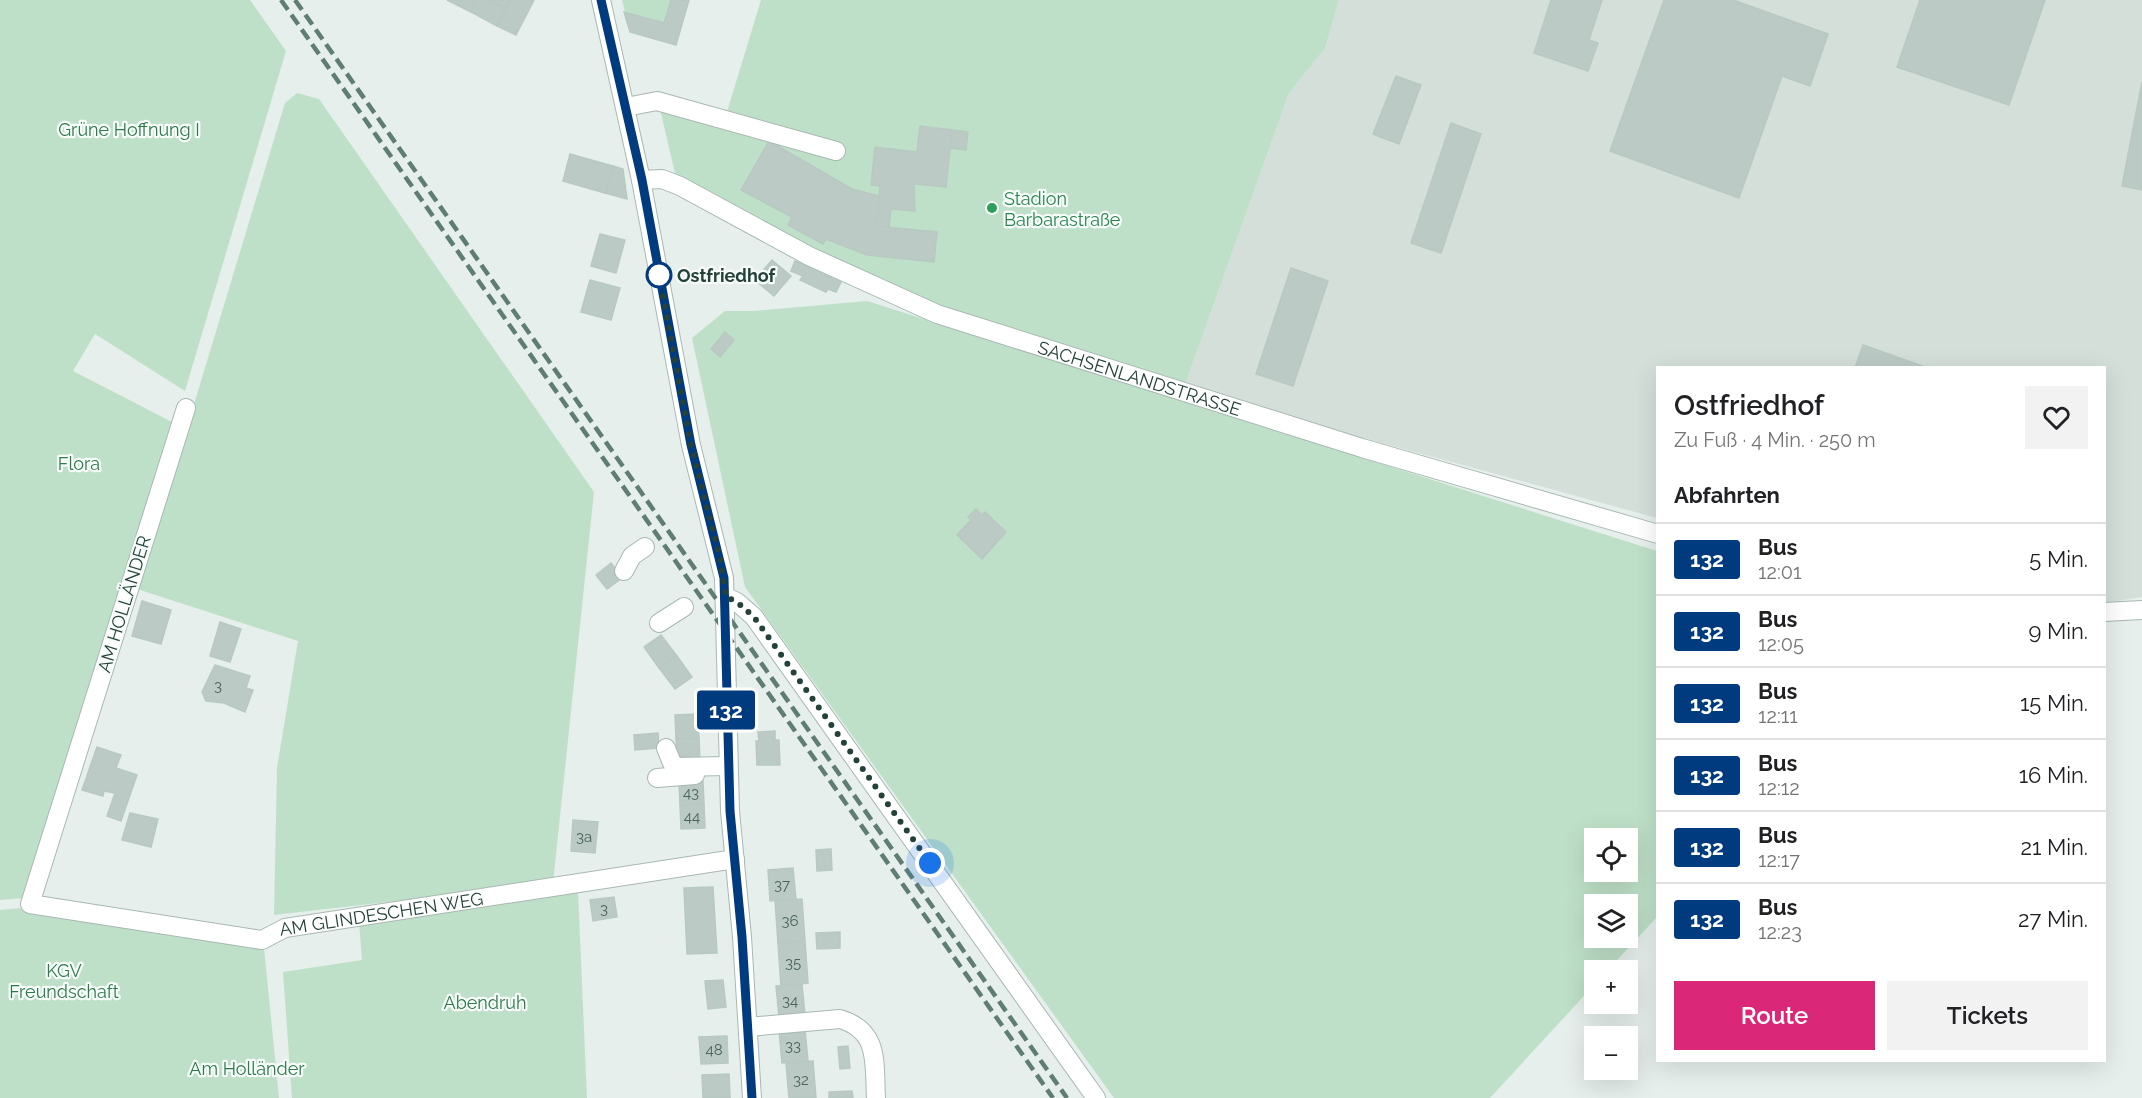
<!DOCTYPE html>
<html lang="de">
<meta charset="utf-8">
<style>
body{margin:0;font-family:Raleway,sans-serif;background:#f2f2f2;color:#202124;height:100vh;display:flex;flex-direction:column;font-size:22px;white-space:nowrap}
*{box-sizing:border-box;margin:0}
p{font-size:20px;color:#757577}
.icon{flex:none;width:33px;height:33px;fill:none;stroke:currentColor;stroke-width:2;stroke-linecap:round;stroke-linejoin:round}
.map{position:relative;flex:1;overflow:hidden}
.details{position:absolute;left:1656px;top:366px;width:450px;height:696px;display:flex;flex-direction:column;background:#fff;border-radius:0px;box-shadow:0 6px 24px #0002}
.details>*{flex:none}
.badge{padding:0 12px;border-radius:4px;font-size:21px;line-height:39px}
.tools{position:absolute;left:1584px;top:828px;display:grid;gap:12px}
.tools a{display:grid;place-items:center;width:54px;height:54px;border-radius:0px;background:#fff;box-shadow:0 6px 24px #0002;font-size:30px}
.you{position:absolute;width:30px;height:30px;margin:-15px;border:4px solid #fff;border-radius:50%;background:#1a73e8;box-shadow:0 0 0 9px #1a73e833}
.map>.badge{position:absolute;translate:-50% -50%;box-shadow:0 0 0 3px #fff}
h2{padding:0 18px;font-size:22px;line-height:54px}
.round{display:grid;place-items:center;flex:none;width:63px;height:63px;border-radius:0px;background:#f2f2f2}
.head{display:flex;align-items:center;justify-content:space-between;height:102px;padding:0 18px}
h1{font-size:28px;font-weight:600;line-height:45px}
.primary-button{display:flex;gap:12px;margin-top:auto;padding:12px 18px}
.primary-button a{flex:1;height:69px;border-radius:0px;background:#db2777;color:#fff;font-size:24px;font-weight:600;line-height:69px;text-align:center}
.primary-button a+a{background:#f2f2f2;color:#202124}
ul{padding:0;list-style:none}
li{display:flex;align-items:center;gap:18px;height:72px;padding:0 18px;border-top:2px solid #e0e0e0}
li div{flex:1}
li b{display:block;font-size:22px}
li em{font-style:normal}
li .badge{min-width:66px;font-weight:700;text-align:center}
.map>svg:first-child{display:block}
.built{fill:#d4dfda}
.green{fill:#bfe0c8;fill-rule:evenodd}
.building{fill:#bbcac4;stroke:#b8c9c2;stroke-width:1.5}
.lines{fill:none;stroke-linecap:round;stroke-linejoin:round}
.minor-casing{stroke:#a8b8b2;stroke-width:20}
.minor{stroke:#fff;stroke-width:18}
.rail{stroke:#5f7d75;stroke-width:4.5;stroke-dasharray:12 6;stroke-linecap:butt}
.line-casing{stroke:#fff;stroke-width:14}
.line{stroke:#003b80;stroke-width:9}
.walk{stroke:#24423a;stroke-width:6;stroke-dasharray:0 10.8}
.leisure-dot{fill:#2e9e5b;stroke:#f7fbf9;stroke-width:2}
.stop-dot{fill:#fff;stroke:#003b80;stroke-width:3}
.labels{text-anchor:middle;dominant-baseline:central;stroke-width:4.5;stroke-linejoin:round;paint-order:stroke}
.number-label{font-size:15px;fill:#4a645c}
.park-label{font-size:18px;fill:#2d7a4b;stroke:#f7fbf9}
.leisure-label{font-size:18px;fill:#27864d;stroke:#f7fbf9;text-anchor:start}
.stop-label{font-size:18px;font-weight:bold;fill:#24423a;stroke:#f7fbf9;text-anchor:start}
.street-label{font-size:18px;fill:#24423a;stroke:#f7fbf9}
</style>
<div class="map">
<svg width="2142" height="1098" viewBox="0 0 2142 1098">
<rect width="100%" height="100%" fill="#e6efeb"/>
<polygon class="built" points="1339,0 2142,0 2142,597 2105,603 2104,368 1658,368 1657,518 1367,439 1185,385 1289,93 1325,48"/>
<g class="green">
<polygon points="0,0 250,0 286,51 185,391 95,334 73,371 174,423 24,898 0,900"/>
<polygon points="622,0 689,0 676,45 630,32"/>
<polygon points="761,0 1339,0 1325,48 1289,93 1185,385 939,306 796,242 675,173 660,109 723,125"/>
<polygon points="297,93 319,99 594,492 553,883 274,915 277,768 298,641 134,588 195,401 285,103"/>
<path d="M 867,301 L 1657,551 L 1657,917 L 1608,970 L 1594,970 L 1594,985 L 1490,1098 L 1114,1098 L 745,587 L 692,338 L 725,311 L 752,311 ZM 1594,838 L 1628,838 L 1628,872 L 1594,872 ZM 1594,904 L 1628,904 L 1628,938 L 1594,938 Z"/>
<polygon points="578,891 587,1098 292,1098 283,972 362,960 359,922"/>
<polygon points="22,908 264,948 279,1098 0,1098 0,910"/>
</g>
<g class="building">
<polygon points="447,0 477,0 471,12"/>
<polygon points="477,0 491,0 506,8 497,26 471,12"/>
<polygon points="491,0 511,0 506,8"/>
<polygon points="511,0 534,0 516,35 497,26"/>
<polygon points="671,0 689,0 676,45 630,32 624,12 664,23"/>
<polygon points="1551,0 1602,0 1589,40 1598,43 1588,71 1534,53"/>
<polygon points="1664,0 1733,0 1828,34 1810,86 1782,76 1739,198 1610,151"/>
<polygon points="1920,0 2045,0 2009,105 1897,67"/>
<polygon points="1396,76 1421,85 1399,144 1373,134"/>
<polygon points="2142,82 2142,190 2122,186"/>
<polygon points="1451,123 1481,134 1441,253 1411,243"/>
<polygon points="920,126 952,130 946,187 914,184 915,211 891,209 889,227 876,226 880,186 871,185 875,147 917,152"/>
<polygon points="952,130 968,132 966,150 950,148"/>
<polygon points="769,141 852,189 879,196 876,226 937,232 934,262 867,255 826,239 823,244 788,225 792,217 741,190"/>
<polygon points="570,154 613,166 605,193 563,181"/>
<polygon points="613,166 623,169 627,199 605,193"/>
<polygon points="600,234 625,240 616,273 591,266"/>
<polygon points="772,260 791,276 774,296 755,280"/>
<polygon points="795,261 841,282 836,292 828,289 826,292 800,280 803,276 791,271"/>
<polygon points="1291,268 1328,281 1293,386 1256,374"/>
<polygon points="590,280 620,288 611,320 581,312"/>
<polygon points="725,332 734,340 720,357 711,349"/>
<polygon points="1863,345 1928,368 1855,368"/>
<polygon points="976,509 982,515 985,512 1006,532 982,559 957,535 971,520 968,517"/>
<polygon points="611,563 622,578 607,589 596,575"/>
<polygon points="142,601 171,610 161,644 132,636"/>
<polygon points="220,622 241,629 230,662 210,656"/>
<polygon points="661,635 677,656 659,668 644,647"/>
<polygon points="677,656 692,677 675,689 659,668"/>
<polygon points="215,665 250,676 246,688 253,690 245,712 224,703 206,701 202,692"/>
<polygon points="697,714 699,738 676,739 675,715"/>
<polygon points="775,731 775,740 779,740 780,765 757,765 756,741 759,741 758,732"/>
<polygon points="658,733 659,748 635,750 634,735"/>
<polygon points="699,738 700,762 678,763 676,739"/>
<polygon points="97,747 121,755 116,768 137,775 121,821 107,816 115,793 104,791 103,796 82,790"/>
<polygon points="703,781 704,804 680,805 679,782"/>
<polygon points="704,804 705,828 681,829 680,805"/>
<polygon points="130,813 158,819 151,847 122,840"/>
<polygon points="573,820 598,822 595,853 571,851"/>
<polygon points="831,849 832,870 817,871 816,850"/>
<polygon points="793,868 796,899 770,901 768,870"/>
<polygon points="713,887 717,953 687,954 684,888"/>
<polygon points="614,897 617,917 593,921 590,900"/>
<polygon points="802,899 805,941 778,943 775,901"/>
<polygon points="840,932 840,948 817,949 816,933"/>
<polygon points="805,941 808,983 781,986 778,943"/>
<polygon points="723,980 726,1007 708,1009 705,981"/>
<polygon points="802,984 805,1015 779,1017 776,986"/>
<polygon points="805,1029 808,1061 782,1063 779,1031"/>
<polygon points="727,1036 728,1063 701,1064 699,1037"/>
<polygon points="848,1046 850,1068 840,1069 838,1047"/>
<polygon points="813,1061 816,1098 789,1098 786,1063"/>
<polygon points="729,1074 730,1098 703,1098 702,1075"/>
<polygon points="852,1091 853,1098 829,1098 829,1092"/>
</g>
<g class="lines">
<defs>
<g id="minor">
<polyline points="601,0 641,180 691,445 724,578 730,811 742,937 752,1098"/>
<polyline points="626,107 657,101 836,151"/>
<path id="s1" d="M 641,180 L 662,179 L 680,186 L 809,256 L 937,314 L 1362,448 L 1658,534"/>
<path id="s2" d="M 186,408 L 30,904 L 262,940 L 285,928 L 735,859"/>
<polyline points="624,571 632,556 645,547"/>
<polyline points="726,597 737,602 754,617 1096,1098"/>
<polyline points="2104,612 2142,610"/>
<polyline points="659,623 684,607"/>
<polyline points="666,748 672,763 677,767 728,766"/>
<polyline points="657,778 695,775"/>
<path d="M 748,1027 L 840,1019 C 880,1031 874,1063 876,1098"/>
</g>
</defs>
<use href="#minor" class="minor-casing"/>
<use href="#minor" class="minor"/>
<g class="rail">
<polyline points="281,0 1053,1098"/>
<polyline points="295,0 1067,1098"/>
</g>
</g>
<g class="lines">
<defs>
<polyline id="line" points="601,0 642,180 691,445 724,578 730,811 742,937 752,1098"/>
</defs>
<use href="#line" class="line-casing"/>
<use href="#line" class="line"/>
<polyline class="walk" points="659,275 691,445 720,558 726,597 737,602 754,617 930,863"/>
</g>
<circle class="leisure-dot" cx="992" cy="208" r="6"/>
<circle class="stop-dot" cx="659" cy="275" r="12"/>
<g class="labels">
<g class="number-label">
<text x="218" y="686">3</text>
<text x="691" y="793">43</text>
<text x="692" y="817">44</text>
<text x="584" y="837">3a</text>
<text x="782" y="885">37</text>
<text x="604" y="909">3</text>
<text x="790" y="921">36</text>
<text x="793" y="963">35</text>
<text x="790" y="1001">34</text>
<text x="793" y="1046">33</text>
<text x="714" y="1050">48</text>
<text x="801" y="1080">32</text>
</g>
<g class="park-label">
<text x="129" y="129">Grüne Hoffnung I</text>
<text x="79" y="463">Flora</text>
<text x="64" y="970">KGV<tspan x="64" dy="21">Freundschaft</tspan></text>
<text x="485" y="1002">Abendruh</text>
<text x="247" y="1068">Am Holländer</text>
</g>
<g class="leisure-label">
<text x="1004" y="198">Stadion<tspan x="1004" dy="21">Barbarastraße</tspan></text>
</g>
<g class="stop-label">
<text x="677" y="275">Ostfriedhof</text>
</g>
<g class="street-label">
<text stroke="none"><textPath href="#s1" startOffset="540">SACHSENLANDSTRASSE</textPath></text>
<text transform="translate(124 604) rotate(-73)">AM HOLLÄNDER</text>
<text stroke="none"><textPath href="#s2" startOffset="878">AM GLINDESCHEN WEG</textPath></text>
</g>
</g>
</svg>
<div class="tools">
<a><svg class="icon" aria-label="locate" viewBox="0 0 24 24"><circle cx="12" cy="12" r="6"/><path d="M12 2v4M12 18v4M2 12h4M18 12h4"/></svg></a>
<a><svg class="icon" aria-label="layers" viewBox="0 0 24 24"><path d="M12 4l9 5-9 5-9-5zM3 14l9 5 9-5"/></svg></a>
<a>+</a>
<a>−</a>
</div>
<div class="you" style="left:930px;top:863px"></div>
<b class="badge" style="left:726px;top:710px;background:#003b80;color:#fff">132</b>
<section class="details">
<div class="head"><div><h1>Ostfriedhof</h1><p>Zu Fuß · 4 Min. · 250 m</p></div><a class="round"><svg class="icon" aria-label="heart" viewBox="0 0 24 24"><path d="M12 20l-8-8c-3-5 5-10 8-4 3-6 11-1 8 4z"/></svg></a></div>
<h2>Abfahrten</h2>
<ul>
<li><span class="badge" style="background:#003b80;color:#fff">132</span><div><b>Bus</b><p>12:01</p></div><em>5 Min.</em></li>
<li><span class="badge" style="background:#003b80;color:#fff">132</span><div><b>Bus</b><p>12:05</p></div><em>9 Min.</em></li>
<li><span class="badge" style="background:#003b80;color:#fff">132</span><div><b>Bus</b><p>12:11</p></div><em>15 Min.</em></li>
<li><span class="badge" style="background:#003b80;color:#fff">132</span><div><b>Bus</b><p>12:12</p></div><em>16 Min.</em></li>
<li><span class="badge" style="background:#003b80;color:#fff">132</span><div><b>Bus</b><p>12:17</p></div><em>21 Min.</em></li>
<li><span class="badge" style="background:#003b80;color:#fff">132</span><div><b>Bus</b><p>12:23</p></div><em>27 Min.</em></li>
</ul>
<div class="primary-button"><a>Route</a><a>Tickets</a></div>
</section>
</div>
